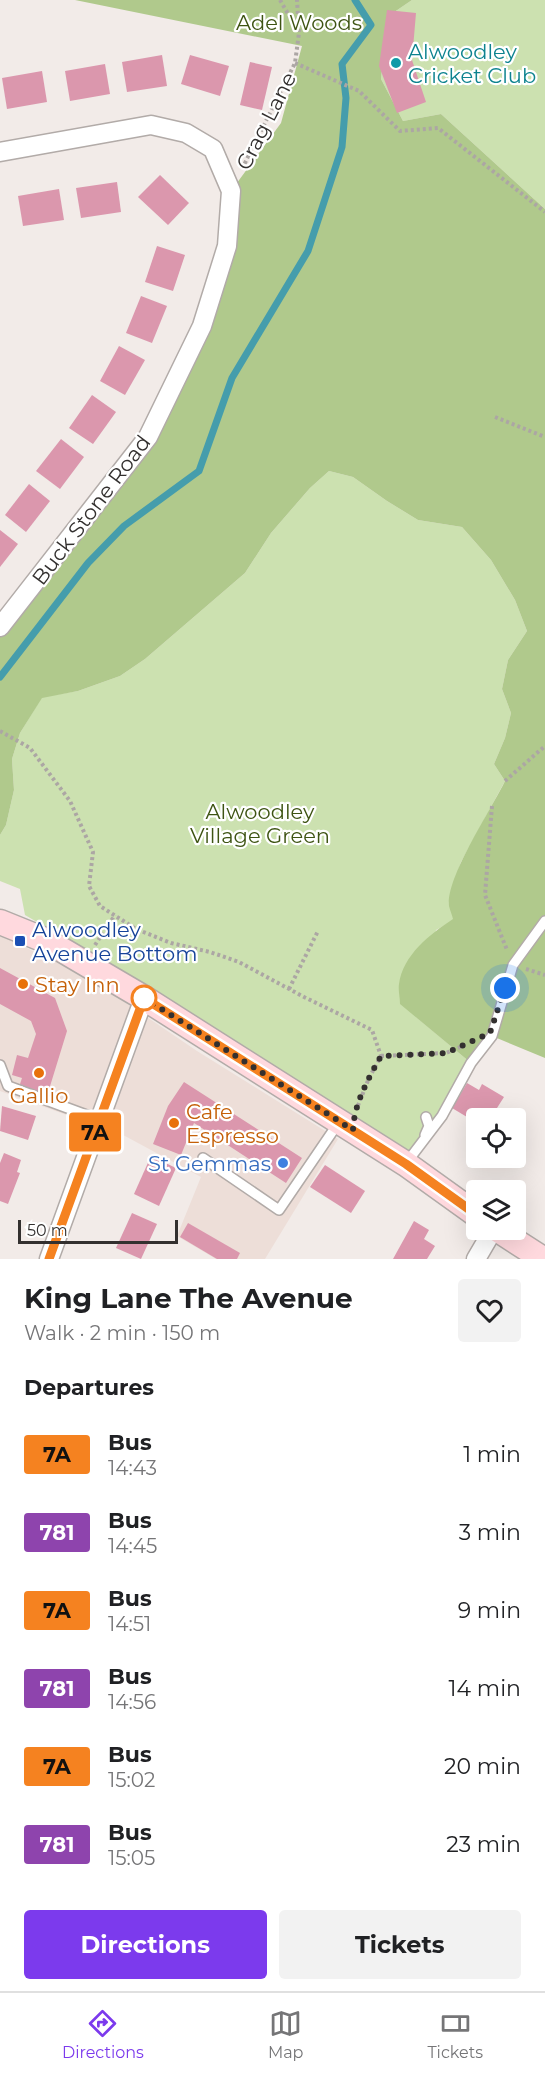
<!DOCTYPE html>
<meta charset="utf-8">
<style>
body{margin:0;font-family:Montserrat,sans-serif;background:#f2f2f2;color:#202124;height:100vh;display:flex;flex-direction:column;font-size:22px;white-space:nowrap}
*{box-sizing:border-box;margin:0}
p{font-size:20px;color:#757577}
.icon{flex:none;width:33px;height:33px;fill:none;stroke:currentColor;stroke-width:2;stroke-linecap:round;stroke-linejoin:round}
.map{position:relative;height:1259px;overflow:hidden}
.drawer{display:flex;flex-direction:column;background:#fff;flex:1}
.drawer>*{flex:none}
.badge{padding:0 12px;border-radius:4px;font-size:21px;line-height:39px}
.tools{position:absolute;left:466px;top:1108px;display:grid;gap:12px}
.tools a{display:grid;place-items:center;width:60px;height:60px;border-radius:6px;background:#fff;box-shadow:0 6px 24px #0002;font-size:30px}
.scale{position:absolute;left:18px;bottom:15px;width:160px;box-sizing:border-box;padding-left:6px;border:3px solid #33302f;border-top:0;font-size:16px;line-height:21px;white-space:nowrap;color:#33302f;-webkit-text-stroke:4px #fff;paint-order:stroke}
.you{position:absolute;width:30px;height:30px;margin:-15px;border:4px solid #fff;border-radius:50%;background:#1a73e8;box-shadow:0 0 0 9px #1a73e833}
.map>.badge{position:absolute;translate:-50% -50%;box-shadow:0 0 0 3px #fff}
h2{padding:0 24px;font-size:22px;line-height:54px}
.round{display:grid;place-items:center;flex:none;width:63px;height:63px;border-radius:6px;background:#f2f2f2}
.summary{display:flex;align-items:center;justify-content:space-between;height:102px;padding:0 24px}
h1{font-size:28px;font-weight:700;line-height:45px}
.action{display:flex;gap:12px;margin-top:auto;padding:12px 24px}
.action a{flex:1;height:69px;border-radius:6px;background:#7c3aed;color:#fff;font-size:24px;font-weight:700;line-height:69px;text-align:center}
.action a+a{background:#f2f2f2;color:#202124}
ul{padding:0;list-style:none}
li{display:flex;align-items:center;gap:18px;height:78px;padding:0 24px}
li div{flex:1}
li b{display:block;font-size:22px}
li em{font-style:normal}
li .badge{min-width:66px;font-weight:700;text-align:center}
.menu{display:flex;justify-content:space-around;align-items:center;height:84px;border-top:2px solid #e0e0e0;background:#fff;font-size:16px;color:#757577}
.menu a{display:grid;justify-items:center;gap:3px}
.menu .on{color:#7c3aed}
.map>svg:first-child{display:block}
.built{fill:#edded8}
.green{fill:#cce1b0}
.forest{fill:#b0c98c}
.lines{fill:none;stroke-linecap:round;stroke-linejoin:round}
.stream{stroke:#459dac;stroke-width:7}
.building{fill:#db97ad}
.lane-casing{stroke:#b2aba8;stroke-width:12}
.street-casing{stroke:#b2aba8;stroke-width:21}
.secondary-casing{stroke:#b2aba8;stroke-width:27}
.path{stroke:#aca6a4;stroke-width:4;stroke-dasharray:3 3;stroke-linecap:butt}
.lane{stroke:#fff;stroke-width:9}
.street{stroke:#fff;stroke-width:18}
.secondary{stroke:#ffd9de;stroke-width:24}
.line-casing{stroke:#fff;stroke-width:14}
.line{stroke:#f58220;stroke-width:9}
.walk{stroke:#33302f;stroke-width:6;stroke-dasharray:0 10.8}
.culture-dot{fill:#0f9aa8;stroke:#fff;stroke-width:2}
.transit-dot{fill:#1a4fb4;stroke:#fff;stroke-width:2}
.food-dot{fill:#e8710a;stroke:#fff;stroke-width:2}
.stop-dot{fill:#fff;stroke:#f58220;stroke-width:3}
.shop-dot{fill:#3f7fe0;stroke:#fff;stroke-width:2}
.labels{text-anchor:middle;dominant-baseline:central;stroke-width:4.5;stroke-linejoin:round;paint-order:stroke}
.park-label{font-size:21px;fill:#3e5413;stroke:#fff}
.culture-label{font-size:21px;fill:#0d838f;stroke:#fff;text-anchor:start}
.street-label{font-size:21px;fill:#33302f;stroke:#fff}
.transit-label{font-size:21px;fill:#164399;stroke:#fff;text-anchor:start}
.food-label{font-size:21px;fill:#c56008;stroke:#fff;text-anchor:start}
.shop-label{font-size:21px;fill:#366cbe;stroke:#fff;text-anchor:end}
</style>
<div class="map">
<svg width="545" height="1259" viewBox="0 0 545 1259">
<rect width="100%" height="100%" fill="#f2ebe8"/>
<polygon class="built" points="0,935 74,971 107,990 197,1051 338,1139 265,1259 216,1259 177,1236 201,1177 125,1136 0,1091"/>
<g class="green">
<polygon points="412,0 545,0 545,209 441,114 403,121 381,79 387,17"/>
<polygon points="329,471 353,477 387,501 418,520 462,527 491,560 515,600 527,631 508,660 502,689 511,713 505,738 494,764 505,781 461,862 452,888 454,920 436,930 416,1017 471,1063 409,1167 246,1051 99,958 25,915 20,889 0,881 0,835 6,825 14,790 12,759 20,733 42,697 78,691 120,676 145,659 245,573 271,533 310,488"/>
</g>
<path class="forest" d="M 75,0 L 412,0 L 387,17 L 381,79 L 403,121 L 441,114 L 545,209 L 545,1058 L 492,1036 L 471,1063 L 400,1004 C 400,997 398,990 399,984 C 403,955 430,934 453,919 C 452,915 450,910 449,906 C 446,877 491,810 505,781 L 494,764 L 505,738 L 511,713 L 502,689 L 508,660 L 527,631 L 515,600 L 491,560 L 462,527 L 418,520 L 387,501 L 353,477 L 329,471 L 310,488 L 271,533 L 245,573 L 145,659 L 120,676 L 78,691 L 42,698 L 20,733 L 12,759 L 14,790 L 6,825 L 0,835 L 0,627 L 148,437 L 202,326 L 231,191 L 281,123 L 302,46 Z"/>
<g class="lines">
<polyline class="stream" points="0,677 88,563 124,526 199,471 232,378 308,251 342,147 346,98 342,64 371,25 355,0"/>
</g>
<g class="building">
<polygon points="387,10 416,13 412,60 426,102 397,113 379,66"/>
<polygon points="162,55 167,86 127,92 122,62"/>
<polygon points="190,55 229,66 220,96 181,84"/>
<polygon points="250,62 272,67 262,110 240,105"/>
<polygon points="105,64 110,94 70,101 65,71"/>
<polygon points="42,71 47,102 7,109 2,78"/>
<polygon points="160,175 189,203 168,225 138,197"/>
<polygon points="117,182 121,212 81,218 76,188"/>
<polygon points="59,189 64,220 23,226 18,196"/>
<polygon points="157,246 185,255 173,291 145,282"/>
<polygon points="141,296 167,306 152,343 126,333"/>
<polygon points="119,346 145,360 125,395 100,381"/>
<polygon points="92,395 116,412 93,444 69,428"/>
<polygon points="61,439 84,457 60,489 36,471"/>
<polygon points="29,484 50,501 26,532 5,515"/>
<polygon points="0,530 18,544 0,567"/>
<polygon points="0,968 55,998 67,1031 47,1096 19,1087 22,1078 12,1075 17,1055 28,1058 36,1034 31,1021 0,1004"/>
<polygon points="184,1082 302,1158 286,1183 194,1123 181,1155 153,1144 168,1106"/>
<polygon points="467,1083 479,1090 482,1084 504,1097 490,1119 477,1119 477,1123 452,1108"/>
<polygon points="2,1106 36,1116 28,1140 0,1131"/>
<polygon points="4,1153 21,1160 17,1172 20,1173 8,1204 0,1201 0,1163"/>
<polygon points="151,1156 176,1168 159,1206 134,1194"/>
<polygon points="325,1165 365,1191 351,1213 310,1187"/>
<polygon points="132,1213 157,1224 141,1259 116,1248"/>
<polygon points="414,1221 429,1230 424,1239 435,1246 427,1259 393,1259"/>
<polygon points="188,1223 240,1253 237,1259 217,1259 180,1237"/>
</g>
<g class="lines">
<defs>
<g id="lane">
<polyline points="0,1065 8,1086 100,1120"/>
<polyline points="425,1135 429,1126 426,1117"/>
<polyline points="203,1158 279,1210 339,1122"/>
<polyline points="407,1162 442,1116 471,1063 492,1036 513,965 545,921"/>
</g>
<g id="street">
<polyline points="0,152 151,125 186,133 213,149 231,191 227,246 202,326 148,437 0,627"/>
<polyline points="49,1259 144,998"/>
<polyline points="476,1259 493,1230"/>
</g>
<g id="secondary">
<polyline points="0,922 47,941 144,998 406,1164 477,1215"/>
<polyline points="498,1230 543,1259"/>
</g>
</defs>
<use href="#lane" class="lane-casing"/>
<use href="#street" class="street-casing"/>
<use href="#secondary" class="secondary-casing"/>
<g class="path">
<polyline points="280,0 298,31"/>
<polyline points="295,63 359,91 400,131 438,128 545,212"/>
<polyline points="242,169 295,63 299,33 297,0"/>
<polyline points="495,417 545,437"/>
<polyline points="0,731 30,748 70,801 93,852 89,886 100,906 136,929 171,943 210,952 239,962 304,997 372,1030 381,1056 369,1078 357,1108"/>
<polyline points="505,781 545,746"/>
<polyline points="492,806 485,895 507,950"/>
<polyline points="95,945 115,915"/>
<polyline points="526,969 545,975"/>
<polyline points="289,989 318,931"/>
<polyline points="381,1056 446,1053 465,1045"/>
</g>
<use href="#lane" class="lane"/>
<use href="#street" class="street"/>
<use href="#secondary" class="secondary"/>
</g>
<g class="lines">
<defs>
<polyline id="line" points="49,1259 144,998 406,1164 477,1215"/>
</defs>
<use href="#line" class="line-casing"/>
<use href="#line" class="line"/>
<path class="walk" d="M 144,998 L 353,1130 C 354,1104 368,1079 381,1056 L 446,1053 L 490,1033 L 505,988"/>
</g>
<circle class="culture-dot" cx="396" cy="63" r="6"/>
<rect class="transit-dot" x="14" y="935" width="12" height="12" rx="3"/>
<g class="food-dot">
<circle cx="23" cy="984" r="6"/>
<circle cx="39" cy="1073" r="6"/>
<circle cx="174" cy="1123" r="6"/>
</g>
<circle class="stop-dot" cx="144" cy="998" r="12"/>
<circle class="shop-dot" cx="283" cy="1163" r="6"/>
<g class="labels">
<g class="park-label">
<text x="299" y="22">Adel Woods</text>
<text x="260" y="811">Alwoodley<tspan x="260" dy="24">Village Green</tspan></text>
</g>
<g class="culture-label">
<text x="408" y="51">Alwoodley<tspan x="408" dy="24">Cricket Club</tspan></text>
</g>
<g class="street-label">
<text transform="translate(266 121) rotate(-63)">Crag Lane</text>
<text transform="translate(91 510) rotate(-53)">Buck Stone Road</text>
</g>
<g class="transit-label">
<text x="32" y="929">Alwoodley<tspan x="32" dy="24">Avenue Bottom</tspan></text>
</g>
<g class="food-label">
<text x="35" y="984">Stay Inn</text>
<text x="39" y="1095" text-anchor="middle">Gallio</text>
<text x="186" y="1111">Cafe<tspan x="186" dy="24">Espresso</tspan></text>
</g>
<g class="shop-label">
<text x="271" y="1163">St Gemmas</text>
</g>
</g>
</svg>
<div class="tools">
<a><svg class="icon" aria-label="locate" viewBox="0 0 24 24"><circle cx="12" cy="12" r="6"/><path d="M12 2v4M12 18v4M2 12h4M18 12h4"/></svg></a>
<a><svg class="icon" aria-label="layers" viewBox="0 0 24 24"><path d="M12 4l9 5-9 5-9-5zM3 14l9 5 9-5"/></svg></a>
</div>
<div class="scale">50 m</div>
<div class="you" style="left:505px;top:988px"></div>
<b class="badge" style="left:95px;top:1132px;background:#f58220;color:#111">7A</b>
</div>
<section class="drawer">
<div class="summary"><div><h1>King Lane The Avenue</h1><p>Walk · 2 min · 150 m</p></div><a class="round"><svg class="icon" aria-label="heart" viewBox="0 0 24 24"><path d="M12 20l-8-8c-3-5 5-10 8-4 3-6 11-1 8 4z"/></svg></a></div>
<h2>Departures</h2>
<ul>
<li><span class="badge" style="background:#f58220;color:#111">7A</span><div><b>Bus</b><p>14:43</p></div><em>1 min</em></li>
<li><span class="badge" style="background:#8e44ad;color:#fff">781</span><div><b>Bus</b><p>14:45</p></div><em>3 min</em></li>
<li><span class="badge" style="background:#f58220;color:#111">7A</span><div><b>Bus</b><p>14:51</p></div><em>9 min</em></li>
<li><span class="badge" style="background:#8e44ad;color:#fff">781</span><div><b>Bus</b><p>14:56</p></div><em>14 min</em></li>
<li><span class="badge" style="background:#f58220;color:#111">7A</span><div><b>Bus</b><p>15:02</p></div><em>20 min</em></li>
<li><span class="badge" style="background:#8e44ad;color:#fff">781</span><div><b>Bus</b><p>15:05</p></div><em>23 min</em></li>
</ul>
<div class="action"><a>Directions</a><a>Tickets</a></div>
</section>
<nav class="menu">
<a class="on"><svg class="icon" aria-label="directions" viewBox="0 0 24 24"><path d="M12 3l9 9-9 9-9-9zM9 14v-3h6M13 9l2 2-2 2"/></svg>Directions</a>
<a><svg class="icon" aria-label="map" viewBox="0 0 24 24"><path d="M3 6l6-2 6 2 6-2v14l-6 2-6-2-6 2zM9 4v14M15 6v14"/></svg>Map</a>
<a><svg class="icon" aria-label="tickets" viewBox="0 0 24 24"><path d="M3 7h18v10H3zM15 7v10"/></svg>Tickets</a>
</nav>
